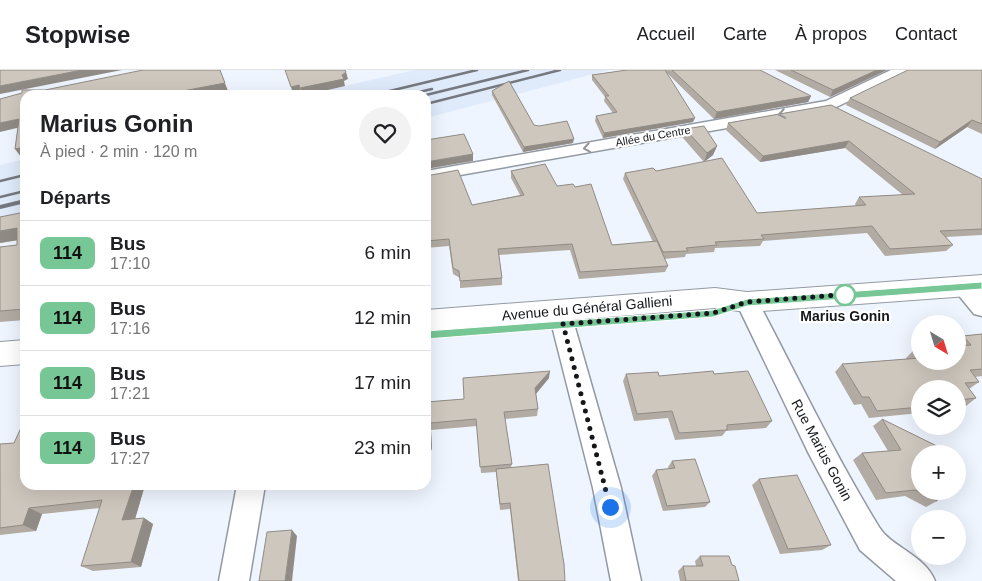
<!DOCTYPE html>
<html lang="fr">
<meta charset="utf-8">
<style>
body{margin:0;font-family:Helvetica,sans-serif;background:#f2f2f2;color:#202124;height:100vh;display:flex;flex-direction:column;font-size:19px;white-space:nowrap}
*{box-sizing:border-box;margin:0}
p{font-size:16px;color:#757577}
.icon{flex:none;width:28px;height:28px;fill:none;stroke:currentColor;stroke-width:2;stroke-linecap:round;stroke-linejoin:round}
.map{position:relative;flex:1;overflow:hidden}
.drawer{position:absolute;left:20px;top:20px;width:411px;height:400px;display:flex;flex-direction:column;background:#fff;border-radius:15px;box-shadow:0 5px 20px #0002}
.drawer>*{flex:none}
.badge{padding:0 10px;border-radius:8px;font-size:18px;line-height:32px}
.needle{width:32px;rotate:142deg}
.controls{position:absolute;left:911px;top:245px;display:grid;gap:10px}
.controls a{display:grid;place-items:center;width:55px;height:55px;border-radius:50%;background:#fff;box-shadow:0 5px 20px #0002;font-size:25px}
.you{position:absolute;width:25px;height:25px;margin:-12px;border:4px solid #fff;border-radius:50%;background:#1a73e8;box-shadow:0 0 0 8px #1a73e833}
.map>.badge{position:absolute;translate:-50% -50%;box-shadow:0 0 0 2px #fff}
h2{padding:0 20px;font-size:19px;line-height:45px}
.round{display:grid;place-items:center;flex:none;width:52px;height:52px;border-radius:26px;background:#f2f2f2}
.headline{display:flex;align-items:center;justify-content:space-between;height:85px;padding:0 20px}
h1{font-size:24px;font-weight:800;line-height:38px}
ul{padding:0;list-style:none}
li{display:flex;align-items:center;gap:15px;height:65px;padding:0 20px;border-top:1px solid #e0e0e0}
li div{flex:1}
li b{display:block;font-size:19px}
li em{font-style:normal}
li .badge{min-width:55px;font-weight:700;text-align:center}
header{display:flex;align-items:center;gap:30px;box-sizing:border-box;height:70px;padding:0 25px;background:#fff;border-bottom:1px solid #e0e0e0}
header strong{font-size:24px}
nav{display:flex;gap:28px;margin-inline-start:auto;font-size:18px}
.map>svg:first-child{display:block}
.built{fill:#dfeafa}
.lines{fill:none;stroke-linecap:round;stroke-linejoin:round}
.minor-casing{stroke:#9399a2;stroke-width:3}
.tertiary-casing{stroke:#9399a2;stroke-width:2}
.minor{fill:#fff;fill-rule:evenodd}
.tertiary{fill:#fff;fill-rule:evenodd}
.rail-far1{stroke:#75797f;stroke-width:2.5}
.rail{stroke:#75797f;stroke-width:4}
.wall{fill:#b1aba3}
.shaded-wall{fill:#908b85}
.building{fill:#cec7be;stroke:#908b85}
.oneway{stroke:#959698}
.line{fill:#77c695;stroke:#fff}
.walk{stroke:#141619;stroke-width:5;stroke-dasharray:0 9}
.stop-dot{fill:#fff;stroke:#77c695;stroke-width:2.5}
.labels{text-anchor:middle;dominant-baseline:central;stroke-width:4.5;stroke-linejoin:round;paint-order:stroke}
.far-street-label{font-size:11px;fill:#141619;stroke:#fff}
.street-label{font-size:14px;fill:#141619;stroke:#fff}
.stop-label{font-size:14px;font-weight:bold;fill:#141619;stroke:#fff}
</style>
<header>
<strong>Stopwise</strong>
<nav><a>Accueil</a><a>Carte</a><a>À propos</a><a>Contact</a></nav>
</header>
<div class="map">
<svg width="982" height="511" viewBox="0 0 982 511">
<rect width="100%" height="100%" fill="#eff5ff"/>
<g class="built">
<polygon points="415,0 609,0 426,48 426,25 305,25"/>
<polygon points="25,89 25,151 0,157 0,95"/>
</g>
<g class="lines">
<defs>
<g id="minor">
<polygon points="891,0 909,0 907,3 830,40 426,111 426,101 826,31"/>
<polygon points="963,209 971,211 982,224 982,246 974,244 952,217 955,211"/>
<path d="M 747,224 L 755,226 C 796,303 833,382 879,457 C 891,477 925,485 935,511 L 896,511 L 860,480 L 809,384 L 736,232 L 739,226 Z"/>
<polygon points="559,232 567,234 570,240 621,418 641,511 611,511 593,418 548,240 551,234"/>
<polygon points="237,415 265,415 249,511 219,511"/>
</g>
<g id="tertiary">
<polygon points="982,205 982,225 747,242 715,238 426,262 426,240 715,218 747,222"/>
<polygon points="25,270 25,294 0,296 0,272"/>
</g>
</defs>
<use href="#minor" class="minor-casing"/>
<use href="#tertiary" class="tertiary-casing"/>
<use href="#minor" class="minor"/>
<use href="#tertiary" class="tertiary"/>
<g class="rail-far1">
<polyline points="373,25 477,0"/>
<polyline points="406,25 432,19"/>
<polyline points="426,25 528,0"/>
<polyline points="426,34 560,0"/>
<polyline points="0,111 25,105"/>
<polyline points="0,127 25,121"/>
</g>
<polyline class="rail" points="0,137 25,131"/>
</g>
<g class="wall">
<polygon points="627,0 760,0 811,26 808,32 714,49 667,3 693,52 603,68 595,51 596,46 613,43 604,31 605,27 592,10 592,5"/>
<polygon points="775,0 887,0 830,27"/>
<polygon points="982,0 982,64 967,57 935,79 846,35 850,28"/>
<polygon points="492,21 534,55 573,73 523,82 492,25"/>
<polygon points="831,35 982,109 982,165 946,167 953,175 946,181 885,186 867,163 763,171 760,176 715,178 714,182 686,184 685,187 664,189 668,196 665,202 579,209 570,180 499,185 502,208 502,215 460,218 460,208 453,204 449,176 426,178 426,106 472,135 520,125 511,108 511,101 557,116 612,175 653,172 623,109 625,103 656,101 704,92 683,68 685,59 717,76 713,85 704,92 757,143 856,136 855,134 859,127 903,125 845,78 760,92 726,60 728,53"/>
<polygon points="25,142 25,250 0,252 0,177 17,175 17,170 0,173 0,147"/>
<polygon points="982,264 982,306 975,307 979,312 969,319 976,328 966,336 958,337 958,319 920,319 920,343 869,348 861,334 854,335 835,302 842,294 906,289 906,288 914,280 958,291 958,271 963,266"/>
<polygon points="626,304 659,306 714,304 772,351 766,358 726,361 722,366 675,370 668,348 634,351 623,311"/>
<polygon points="549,308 536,324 538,339 537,346 505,349 512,394 511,397 565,511 518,511 510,439 500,440 496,402 481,403 477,356 431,360 432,380 426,380 426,332 464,329"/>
<polygon points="882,349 947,381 920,421 941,421 939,422 937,431 926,437 905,426 876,430 853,390 862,383 888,381 873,356"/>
<polygon points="0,374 25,415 145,415 135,449 144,448 153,454 141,497 93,501 81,496 100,438 42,444 36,461 0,465"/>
<polygon points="672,391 710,432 705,437 663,441 652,406 656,400 669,399 668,397"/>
<polygon points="759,409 831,475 822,480 780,484 752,415"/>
<polygon points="700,486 732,495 739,511 680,511 678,501 683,496 696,496 695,491"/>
</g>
<g class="shaded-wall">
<polygon points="82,0 122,0 0,24 0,16"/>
<polygon points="220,0 228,21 204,25 162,25"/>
<polygon points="877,0 887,0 830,27 833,20"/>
<polygon points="346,2 348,9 344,11 345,16 306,25 302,25 300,18 342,5"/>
<polygon points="299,15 301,23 293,24 291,17"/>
<polygon points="811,26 808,32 714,49 717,42"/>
<polygon points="695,48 693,52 603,68 604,63"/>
<polygon points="19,49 25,56 0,62 0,53"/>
<polygon points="972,50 967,57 935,79 940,72"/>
<polygon points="574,69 573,73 523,82 524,77"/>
<polygon points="849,71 845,78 760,92 763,86"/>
<polygon points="717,76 713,85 704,92 707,83"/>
<polygon points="25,77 25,86 21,87 15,79"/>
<polygon points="473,84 473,91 426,99 426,92"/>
<polygon points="17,158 25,169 0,173 0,161"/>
<polygon points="550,301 549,308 534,326 535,318"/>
<polygon points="430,353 431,360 432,380 430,373"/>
<polygon points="134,415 145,415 133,456 122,450"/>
<polygon points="29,438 42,444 36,461 23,455"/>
<polygon points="144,448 153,454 141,497 131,492"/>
<polygon points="292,460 297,466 292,511 285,511"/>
</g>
<g class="building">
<polygon points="0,0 82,0 0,16"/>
<polygon points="143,0 220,0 225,13 162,25 25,25 25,77 15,79 19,49 0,53 0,29 22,23 22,20 45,20"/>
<polygon points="285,0 345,0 346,2 342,5 344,9 300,18 299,15 291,17"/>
<polygon points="627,0 665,0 695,48 604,63 596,46 617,42 605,26 609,26 592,5"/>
<polygon points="672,0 760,0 811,26 717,42"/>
<polygon points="791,0 877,0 833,20"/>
<polygon points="908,0 982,0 982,54 972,50 940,72 850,28"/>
<polygon points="509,11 534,55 539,56 567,51 574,69 524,77 492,21"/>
<polygon points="831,35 982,109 982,159 940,161 953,175 890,179 872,156 761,165 764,169 715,172 717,175 686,178 688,181 663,182 625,103 653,98 656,101 722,88 757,143 866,135 859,127 915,124 849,71 763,86 728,53"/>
<polygon points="704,56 717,76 707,83 685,59"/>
<polygon points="464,64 473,84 426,92 426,70"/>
<polygon points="545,94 557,116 573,114 575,117 591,114 612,175 657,171 668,196 580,202 572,174 498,179 502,208 460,211 459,201 453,198 449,169 426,171 426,106 458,100 472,135 524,125 511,101"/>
<polygon points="25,142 25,239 0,241 0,177 17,175 17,158 0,161 0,147"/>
<polygon points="982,264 982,299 970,300 979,312 965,313 976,328 958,330 958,319 920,319 920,337 877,341 869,327 862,327 842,294 920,288 914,280 920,279 920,291 958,291 958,276 971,275 963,266"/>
<polygon points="550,301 535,318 538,339 504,342 512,394 480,397 476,349 430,353 430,373 426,373 426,332 464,329 463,308"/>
<polygon points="713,301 714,304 748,301 772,351 727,355 727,360 679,363 672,341 637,344 626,304 658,302 659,306"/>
<polygon points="25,349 25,415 134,415 122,450 144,448 131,492 81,496 102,430 29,438 23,455 0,458 0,374 14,373"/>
<polygon points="882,349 947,381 949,384 920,384 920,421 939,421 937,431 915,420 886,423 862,383 901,380"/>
<polygon points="695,389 710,432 667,436 656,400 675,398 672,391"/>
<polygon points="548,394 564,494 565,511 519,511 510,433 500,434 496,399"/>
<polygon points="797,405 831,475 788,479 759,409"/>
<polygon points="292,460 285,511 259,511 267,462"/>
<polygon points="700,486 729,486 732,495 735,496 739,511 686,511 683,496 703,496"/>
</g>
<defs><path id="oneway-chevron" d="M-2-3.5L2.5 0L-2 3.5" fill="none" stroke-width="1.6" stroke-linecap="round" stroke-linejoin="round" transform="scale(1.25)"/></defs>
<g class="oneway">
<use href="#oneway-chevron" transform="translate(782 44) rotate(170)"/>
<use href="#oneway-chevron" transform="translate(587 78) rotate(170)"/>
</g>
<polygon class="line" points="982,212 982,219 747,236 713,247 426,269 421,265 426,261 713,240 747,229"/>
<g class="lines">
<polyline class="walk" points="610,437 563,254 713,243 747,232 852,224 845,225"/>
</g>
<circle class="stop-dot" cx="845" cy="225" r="10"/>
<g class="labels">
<g class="far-street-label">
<text transform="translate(653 66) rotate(-10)">Allée du Centre</text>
</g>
<g class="street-label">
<text transform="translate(587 238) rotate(-5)">Avenue du Général Gallieni</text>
<text transform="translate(822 380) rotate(62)">Rue Marius Gonin</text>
</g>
<g class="stop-label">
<text x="845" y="246">Marius Gonin</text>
</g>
</g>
</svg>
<div class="controls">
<a><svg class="needle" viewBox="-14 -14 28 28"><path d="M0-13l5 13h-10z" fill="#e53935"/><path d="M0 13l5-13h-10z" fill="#757577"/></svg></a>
<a><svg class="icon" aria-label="layers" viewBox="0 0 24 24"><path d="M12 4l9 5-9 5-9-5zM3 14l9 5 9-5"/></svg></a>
<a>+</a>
<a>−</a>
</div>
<div class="you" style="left:610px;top:437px"></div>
<section class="drawer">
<div class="headline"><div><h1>Marius Gonin</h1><p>À pied · 2 min · 120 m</p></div><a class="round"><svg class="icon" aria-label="heart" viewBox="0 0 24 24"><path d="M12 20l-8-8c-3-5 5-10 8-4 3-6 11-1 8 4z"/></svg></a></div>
<h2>Départs</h2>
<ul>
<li><span class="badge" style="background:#77c695;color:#111">114</span><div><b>Bus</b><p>17:10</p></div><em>6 min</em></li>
<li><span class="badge" style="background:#77c695;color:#111">114</span><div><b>Bus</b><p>17:16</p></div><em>12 min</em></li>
<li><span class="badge" style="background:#77c695;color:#111">114</span><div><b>Bus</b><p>17:21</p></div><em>17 min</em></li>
<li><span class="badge" style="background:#77c695;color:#111">114</span><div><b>Bus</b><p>17:27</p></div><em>23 min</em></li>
</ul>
</section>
</div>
